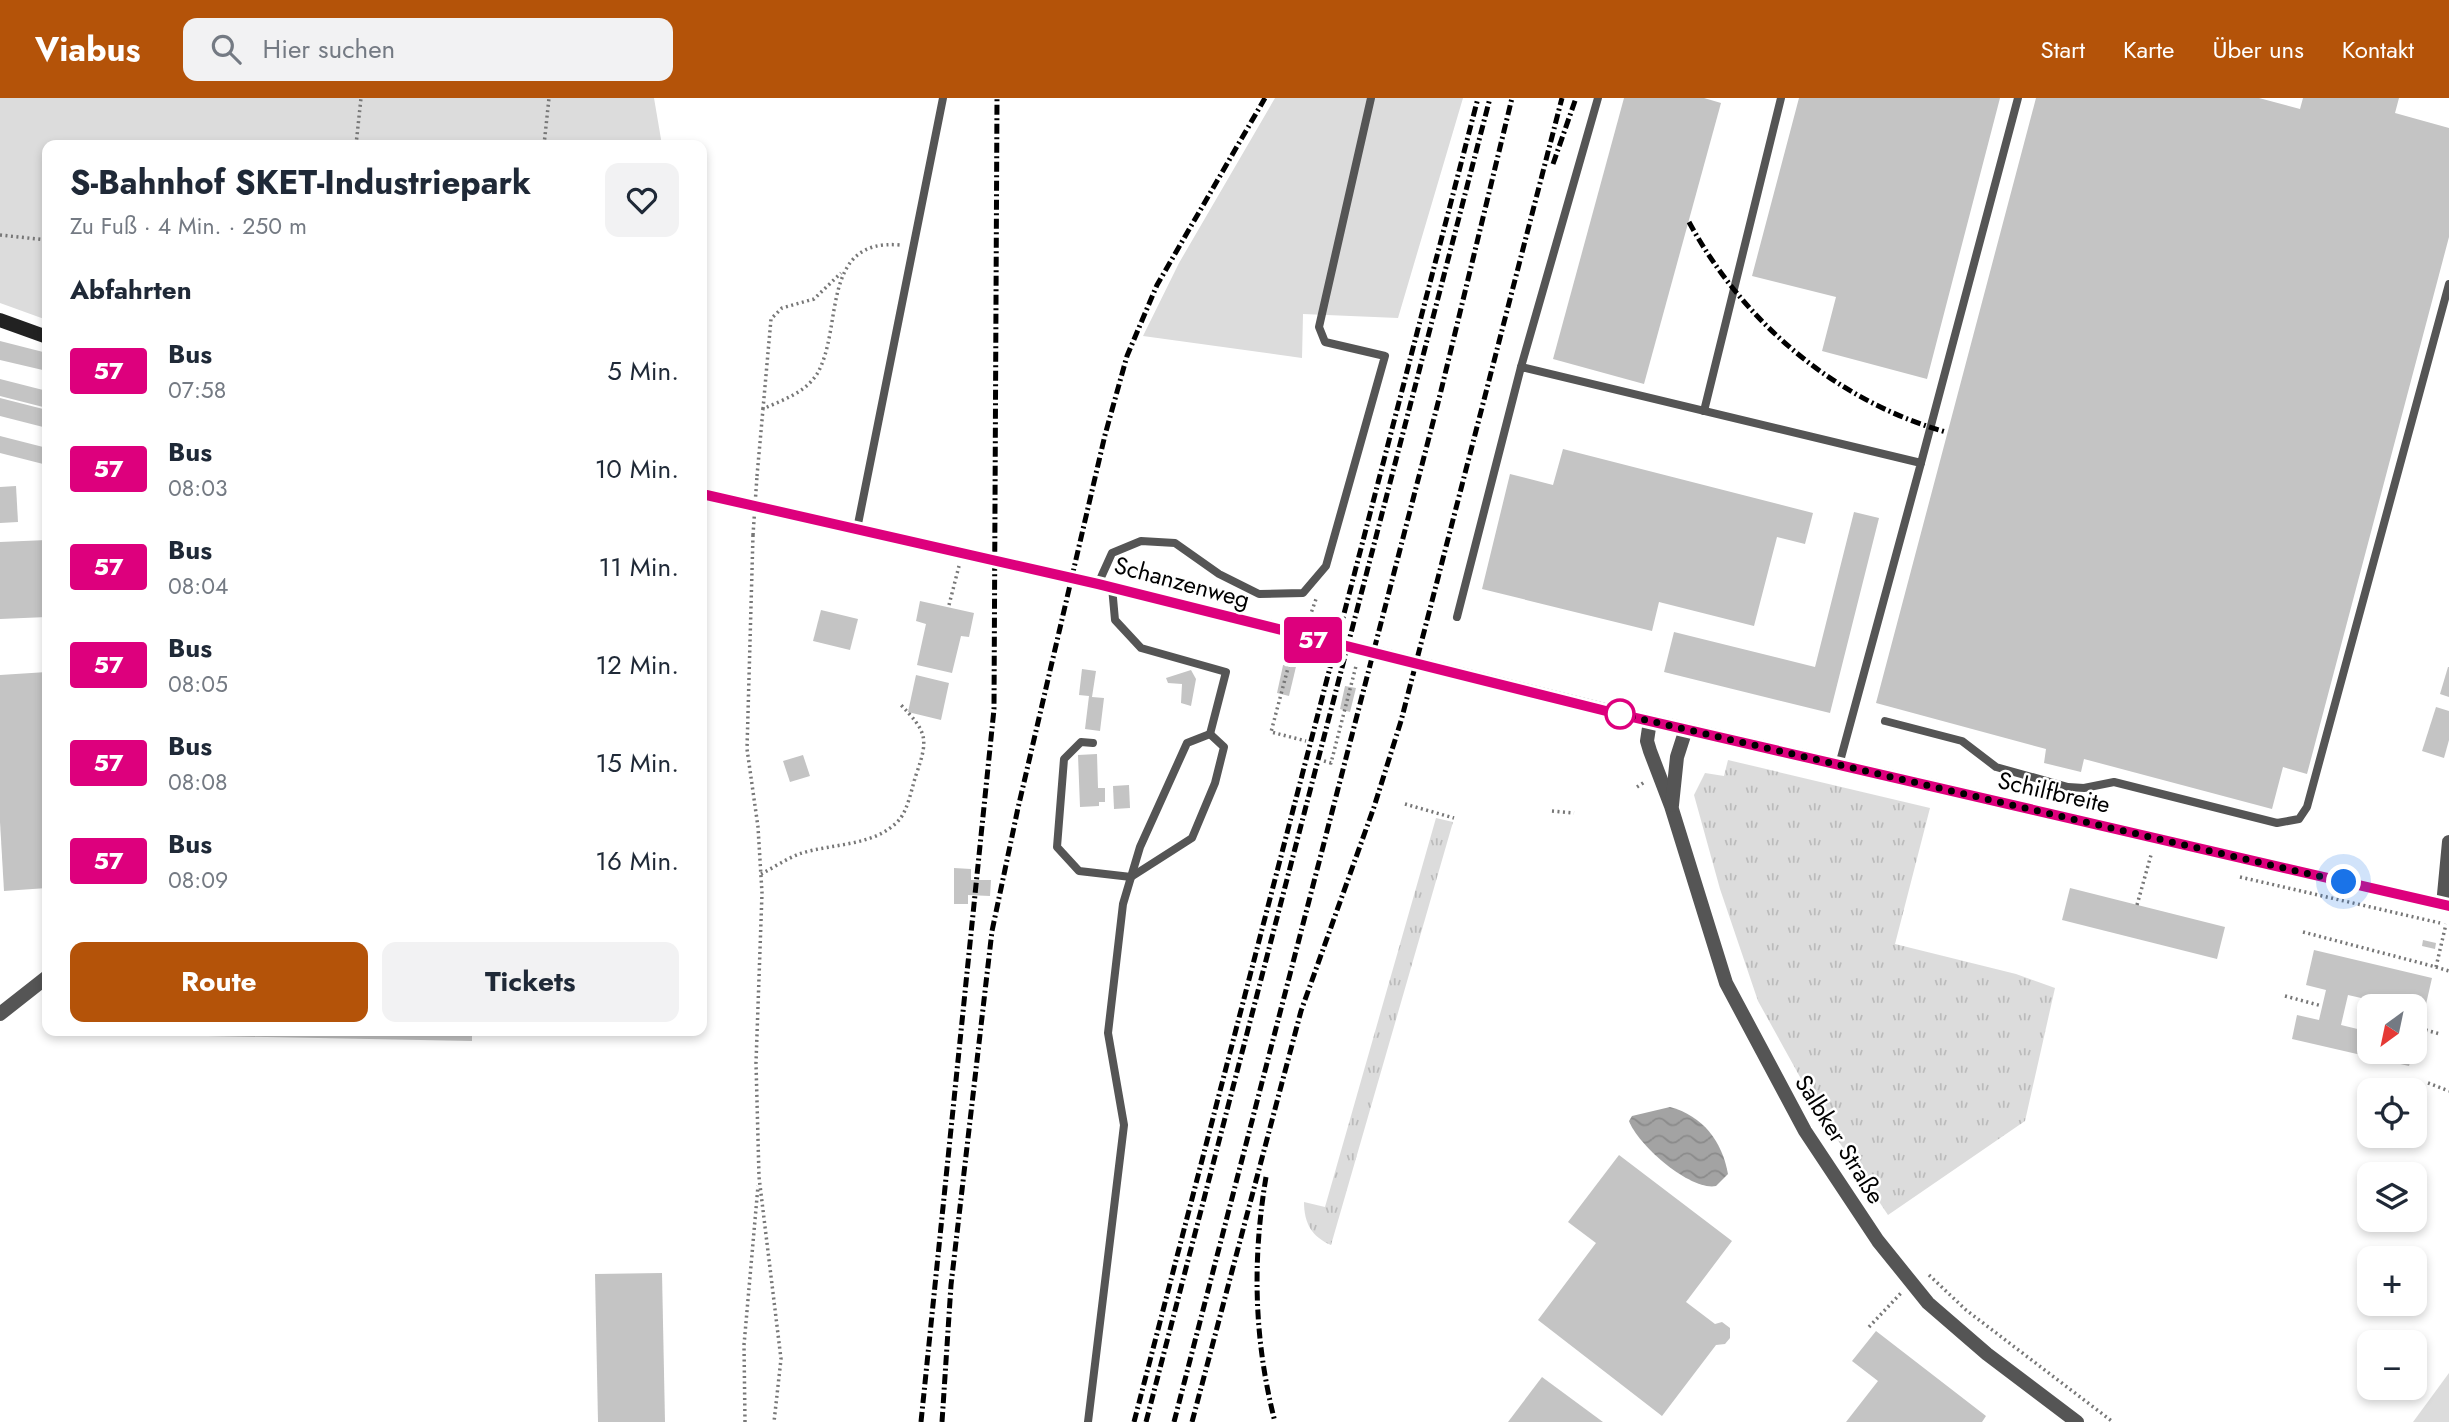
<!DOCTYPE html>
<html lang="de">
<meta charset="utf-8">
<style>
body{margin:0;font-family:Jost,sans-serif;background:#f2f2f3;color:#1f2937;height:100vh;display:flex;flex-direction:column;font-size:26px;white-space:nowrap}
*{box-sizing:border-box;margin:0}
p{font-size:23px;color:#747a83}
.icon{flex:none;width:38px;height:38px;fill:none;stroke:currentColor;stroke-width:2;stroke-linecap:round;stroke-linejoin:round}
.map{position:relative;flex:1;overflow:hidden}
.sheet{position:absolute;left:42px;top:42px;width:665px;height:896px;display:flex;flex-direction:column;background:#fff;border-radius:14px;box-shadow:0 4px 10px #0003}
.sheet>*{flex:none}
.badge{padding:0 14px;border-radius:5px;font-size:24px;line-height:46px}
.needle{width:46px;rotate:213deg}
.tools{position:absolute;left:2357px;top:896px;display:grid;gap:14px}
.tools a{display:grid;place-items:center;width:70px;height:70px;border-radius:14px;background:#fff;box-shadow:0 4px 10px #0003;font-size:35px}
.you{position:absolute;width:35px;height:35px;margin:-18px;border:5px solid #fff;border-radius:50%;background:#1a73e8;box-shadow:0 0 0 10px #1a73e833}
.map>.badge{position:absolute;translate:-50% -50%;box-shadow:0 0 0 4px #fff}
h2{padding:0 28px;font-size:26px;line-height:63px}
.round{display:grid;place-items:center;flex:none;width:74px;height:74px;border-radius:14px;background:#f2f2f3}
.overview{display:flex;align-items:center;justify-content:space-between;height:119px;padding:0 28px}
h1{font-size:33px;font-weight:700;line-height:52px}
.action{display:flex;gap:14px;margin-top:auto;padding:14px 28px}
.action a{flex:1;height:80px;border-radius:14px;background:#b45309;color:#fff;font-size:28px;font-weight:700;line-height:80px;text-align:center}
.action a+a{background:#f2f2f3;color:#1f2937}
ul{padding:0;list-style:none}
li{display:flex;align-items:center;gap:21px;height:98px;padding:0 28px}
li div{flex:1}
li b{display:block;font-size:26px}
li em{font-style:normal}
li .badge{min-width:77px;font-weight:700;text-align:center}
header{display:flex;align-items:center;gap:42px;box-sizing:border-box;height:98px;padding:0 35px;background:#b45309;color:#fff}
header strong{font-size:33px}
nav{display:flex;gap:38px;margin-inline-start:auto;font-size:24px}
.search{width:490px;height:63px;background:#f2f2f3;display:flex;align-items:center;gap:18px;box-sizing:border-box;padding:0 24px;border-radius:14px;color:#747a83;font-size:26px}
.map>svg:first-child{display:block}
.grass{fill:url(#grass-tufts)}
.garden{fill:#dcdcdc}
.water{fill:url(#water-waves)}
.building{fill:#c4c4c4}
.lines{fill:none;stroke-linecap:round;stroke-linejoin:round}
.path{stroke:#777;stroke-width:3.5;stroke-dasharray:2 3.5;stroke-linecap:butt}
.service{stroke:#555;stroke-width:8}
.minor{stroke:#555;stroke-width:14}
.secondary{stroke:#222;stroke-width:14}
.rail{stroke:#000;stroke-width:5;stroke-dasharray:10 3.5 2 3.5;stroke-linecap:butt}
.path-bridge{stroke:#777;stroke-width:3.5;stroke-dasharray:2 3.5;stroke-linecap:butt}
.line-casing{stroke:#fff;stroke-width:16}
.line{stroke:#dd007d;stroke-width:10}
.walk{stroke:#000;stroke-width:7;stroke-dasharray:0 12.6}
.stop-dot{fill:#fff;stroke:#dd007d;stroke-width:3.5}
.labels{text-anchor:middle;dominant-baseline:central;stroke-width:5;stroke-linejoin:round;paint-order:stroke}
.street-label{font-size:24px;fill:#000;stroke:#fff}
</style>
<header>
<strong>Viabus</strong>
<div class="search"><svg class="icon" aria-label="search" viewBox="0 0 24 24"><circle cx="10" cy="10" r="6"/><path d="M15 15l6 6"/></svg>Hier suchen</div>
<nav><a>Start</a><a>Karte</a><a>Über uns</a><a>Kontakt</a></nav>
</header>
<div class="map">
<svg width="2449" height="1324" viewBox="0 0 2449 1324">
<defs>
<pattern id="grass-tufts" width="24" height="20" patternUnits="userSpaceOnUse" patternTransform="scale(1.75)"><rect width="24" height="20" fill="#dcdcdc"/><path d="M3 7l-1-3M5 7V3M7 7l1-3M15 17l-1-3M17 17v-4M19 17l1-3" fill="none" stroke="#bbb"/></pattern>
<pattern id="water-waves" width="16" height="10" patternUnits="userSpaceOnUse" patternTransform="scale(1.75)"><rect width="16" height="10" fill="#a3a3a3"/><path d="M0 5q4-4 8 0t8 0" fill="none" stroke="#8b8b8b"/></pattern>
</defs>
<rect width="100%" height="100%" fill="#fff"/>
<g class="grass">
<polygon points="1728,662 1930,710 1895,846 2016,876 2055,890 2025,1023 1888,1117 1821,1017 1758,903 1720,791 1694,697 1705,675 1724,678"/>
<path d="M 1436,720 L 1453,724 L 1331,1147 C 1312,1139 1304,1125 1304,1104 L 1325,1109 Z"/>
</g>
<g class="garden">
<polygon points="0,0 654,0 662,47 47,47 47,222 0,205"/>
<polygon points="1275,0 1463,0 1398,220 1303,216 1302,260 1143,238 1179,165"/>
<polygon points="2449,1275 2449,1324 2413,1324"/>
</g>
<path class="water" d="M 1670,1009 C 1703,1018 1722,1043 1728,1076 L 1716,1088 C 1690,1093 1638,1047 1629,1023 L 1632,1018 Z"/>
<g class="building">
<polygon points="1624,0 1704,0 1721,5 1644,286 1553,261"/>
<polygon points="1799,0 2000,0 1927,281 1822,253 1836,199 1752,178"/>
<polygon points="2036,0 2259,0 2300,11 2303,0 2399,0 2395,15 2449,30 2449,139 2307,676 2283,669 2272,711 2084,661 2081,674 2044,665 2046,651 1876,605"/>
<polygon points="0,243 47,255 47,273 0,262"/>
<polygon points="0,281 47,293 47,310 0,298"/>
<polygon points="0,300 47,312 47,330 0,318"/>
<polygon points="0,338 47,350 47,367 0,355"/>
<polygon points="1563,351 1813,415 1805,446 1777,439 1754,528 1659,504 1652,533 1482,491 1510,376 1553,387"/>
<polygon points="16,388 18,424 0,425 0,389"/>
<polygon points="1854,414 1879,420 1830,615 1664,574 1674,534 1815,569"/>
<polygon points="47,442 47,519 0,521 0,444"/>
<polygon points="920,503 974,515 969,539 961,538 952,575 917,567 926,526 916,523"/>
<polygon points="821,512 858,521 850,552 813,543"/>
<polygon points="1287,549 1300,552 1289,598 1277,595"/>
<polygon points="2448,569 2449,569 2449,599 2440,596"/>
<polygon points="1082,571 1096,573 1092,599 1104,600 1100,633 1085,631 1089,598 1079,597"/>
<polygon points="1191,572 1196,581 1191,608 1181,605 1182,586 1168,585 1166,580"/>
<polygon points="47,574 47,790 4,793 0,724 0,577"/>
<polygon points="916,577 949,585 941,622 908,614"/>
<polygon points="1345,588 1356,590 1350,614 1340,611"/>
<polygon points="2436,609 2449,613 2449,642 2444,660 2422,653"/>
<polygon points="1097,656 1098,690 1105,690 1105,704 1099,704 1099,708 1080,709 1078,657"/>
<polygon points="803,657 810,678 790,684 783,663"/>
<polygon points="1129,687 1130,710 1114,711 1113,688"/>
<polygon points="954,770 971,771 971,782 991,782 990,798 968,797 968,806 954,806"/>
<polygon points="2070,790 2225,829 2217,861 2062,822"/>
<polygon points="2423,842 2436,845 2435,851 2422,848"/>
<polygon points="2314,852 2432,880 2424,915 2415,912 2415,908 2382,908 2383,905 2348,897 2341,927 2370,934 2370,954 2413,954 2409,968 2292,941 2297,917 2319,922 2326,892 2306,887"/>
<polygon points="208,933 472,933 472,943 208,938"/>
<polygon points="1619,1057 1732,1143 1686,1204 1715,1226 1722,1224 1730,1230 1730,1240 1725,1246 1716,1247 1662,1318 1538,1222 1596,1145 1568,1124"/>
<polygon points="662,1175 665,1324 598,1324 595,1176"/>
<polygon points="1876,1233 1986,1318 1982,1324 1846,1324 1878,1283 1852,1263"/>
<polygon points="1542,1279 1603,1324 1508,1324"/>
</g>
<g class="lines">
<g class="path">
<polyline points="356,47 361,0"/>
<polyline points="544,47 549,0"/>
<polyline points="0,137 47,142"/>
<polyline points="763,311 771,221 782,210 814,201 841,175"/>
<path d="M 757,378 L 763,311 C 782,302 805,295 817,276 C 844,230 819,140 900,147"/>
<polyline points="753,437 747,651 758,729 762,795 756,965 759,1079 781,1261 774,1324"/>
<polyline points="949,507 959,468"/>
<polyline points="1308,524 1316,501"/>
<polyline points="1293,551 1271,634 1306,643"/>
<polyline points="1324,663 1331,665 1356,568"/>
<polyline points="1637,689 1646,683"/>
<polyline points="1405,706 1454,720"/>
<polyline points="1552,713 1574,715"/>
<path d="M 761,776 C 773,770 786,761 799,756 C 831,745 875,749 899,722 C 908,712 912,689 916,677 C 929,640 927,634 900,606"/>
<polyline points="2240,779 2440,825"/>
<polyline points="2137,807 2151,757"/>
<polyline points="2303,834 2436,869 2446,826"/>
<polyline points="2436,869 2449,873"/>
<polyline points="2285,898 2322,908"/>
<polyline points="2415,929 2440,936"/>
<polyline points="2428,985 2449,993"/>
<polyline points="1929,1177 1966,1212 2113,1324"/>
<polyline points="1869,1229 1901,1195"/>
<polyline points="745,1324 744,1247 758,1088"/>
</g>
<g class="service">
<polyline points="1521,269 1598,0"/>
<polyline points="1704,313 1781,0"/>
<polyline points="1921,365 2018,0"/>
<polyline points="857,431 943,0"/>
<polyline points="1098,486 1112,455 1141,443 1175,445 1219,476 1259,496 1303,495 1326,468 1385,258 1325,244 1319,229 1371,0"/>
<polyline points="1112,489 1115,522 1141,550 1226,574 1210,636"/>
<polyline points="1457,519 1521,269 1921,365 1839,667"/>
<polyline points="1885,623 1962,643 1996,669 2068,689 2084,690 2114,684 2277,725 2299,721 2307,709 2449,186"/>
<polyline points="1093,645 1081,644 1064,661 1057,749 1079,773 1131,779 1192,740 1215,685 1224,649 1210,636"/>
<polyline points="1088,1324 1124,1027 1108,935 1123,806 1140,749 1187,645 1210,636"/>
</g>
<g class="minor">
<polyline points="1650,623 1647,643 1650,653 1671,708 1726,885 1805,1033 1878,1143 1928,1205 1987,1256 2077,1324"/>
<polyline points="1672,707 1677,659 1686,631"/>
<polyline points="2443,807 2449,744"/>
<polyline points="0,916 47,879"/>
</g>
<g class="secondary">
<polyline points="0,222 47,239"/>
<polyline points="702,396 1098,486 1621,616 2449,808"/>
</g>
<g class="rail">
<polyline points="1553,66 1576,0"/>
<path d="M 1689,124 C 1743,224 1836,303 1946,334"/>
<path d="M 1266,1079 C 1252,1163 1254,1242 1275,1324"/>
<polyline points="921,1324 994,611 997,0"/>
<polyline points="942,1324 951,1187 992,833 1018,710 1105,337 1127,258 1157,187 1265,0"/>
<polyline points="1134,1324 1478,0"/>
<polyline points="1146,1324 1490,0"/>
<polyline points="1174,1324 1439,301 1512,0"/>
<polyline points="1192,1324 1301,913 1374,709 1401,623 1562,0"/>
</g>
<polyline class="path-bridge" points="753,437 757,378"/>
</g>
<g class="lines">
<defs>
<polyline id="line" points="702,396 1098,486 1606,613 2449,808"/>
</defs>
<use href="#line" class="line-casing"/>
<use href="#line" class="line"/>
<polyline class="walk" points="1620,616 2344,784"/>
</g>
<circle class="stop-dot" cx="1620" cy="616" r="14"/>
<g class="labels">
<g class="street-label">
<text transform="translate(1182 484) rotate(15)">Schanzenweg</text>
<text transform="translate(2054 694) rotate(13)">Schilfbreite</text>
<text transform="translate(1840 1041) rotate(58)">Salbker Straße</text>
</g>
</g>
</svg>
<div class="tools">
<a><svg class="needle" viewBox="-14 -14 28 28"><path d="M0-13l5 13h-10z" fill="#e53935"/><path d="M0 13l5-13h-10z" fill="#747a83"/></svg></a>
<a><svg class="icon" aria-label="locate" viewBox="0 0 24 24"><circle cx="12" cy="12" r="6"/><path d="M12 2v4M12 18v4M2 12h4M18 12h4"/></svg></a>
<a><svg class="icon" aria-label="layers" viewBox="0 0 24 24"><path d="M12 4l9 5-9 5-9-5zM3 14l9 5 9-5"/></svg></a>
<a>+</a>
<a>−</a>
</div>
<div class="you" style="left:2344px;top:784px"></div>
<b class="badge" style="left:1313px;top:542px;background:#dd007d;color:#fff">57</b>
<section class="sheet">
<div class="overview"><div><h1>S-Bahnhof SKET-Industriepark</h1><p>Zu Fuß · 4 Min. · 250 m</p></div><a class="round"><svg class="icon" aria-label="heart" viewBox="0 0 24 24"><path d="M12 20l-8-8c-3-5 5-10 8-4 3-6 11-1 8 4z"/></svg></a></div>
<h2>Abfahrten</h2>
<ul>
<li><span class="badge" style="background:#dd007d;color:#fff">57</span><div><b>Bus</b><p>07:58</p></div><em>5 Min.</em></li>
<li><span class="badge" style="background:#dd007d;color:#fff">57</span><div><b>Bus</b><p>08:03</p></div><em>10 Min.</em></li>
<li><span class="badge" style="background:#dd007d;color:#fff">57</span><div><b>Bus</b><p>08:04</p></div><em>11 Min.</em></li>
<li><span class="badge" style="background:#dd007d;color:#fff">57</span><div><b>Bus</b><p>08:05</p></div><em>12 Min.</em></li>
<li><span class="badge" style="background:#dd007d;color:#fff">57</span><div><b>Bus</b><p>08:08</p></div><em>15 Min.</em></li>
<li><span class="badge" style="background:#dd007d;color:#fff">57</span><div><b>Bus</b><p>08:09</p></div><em>16 Min.</em></li>
</ul>
<div class="action"><a>Route</a><a>Tickets</a></div>
</section>
</div>
